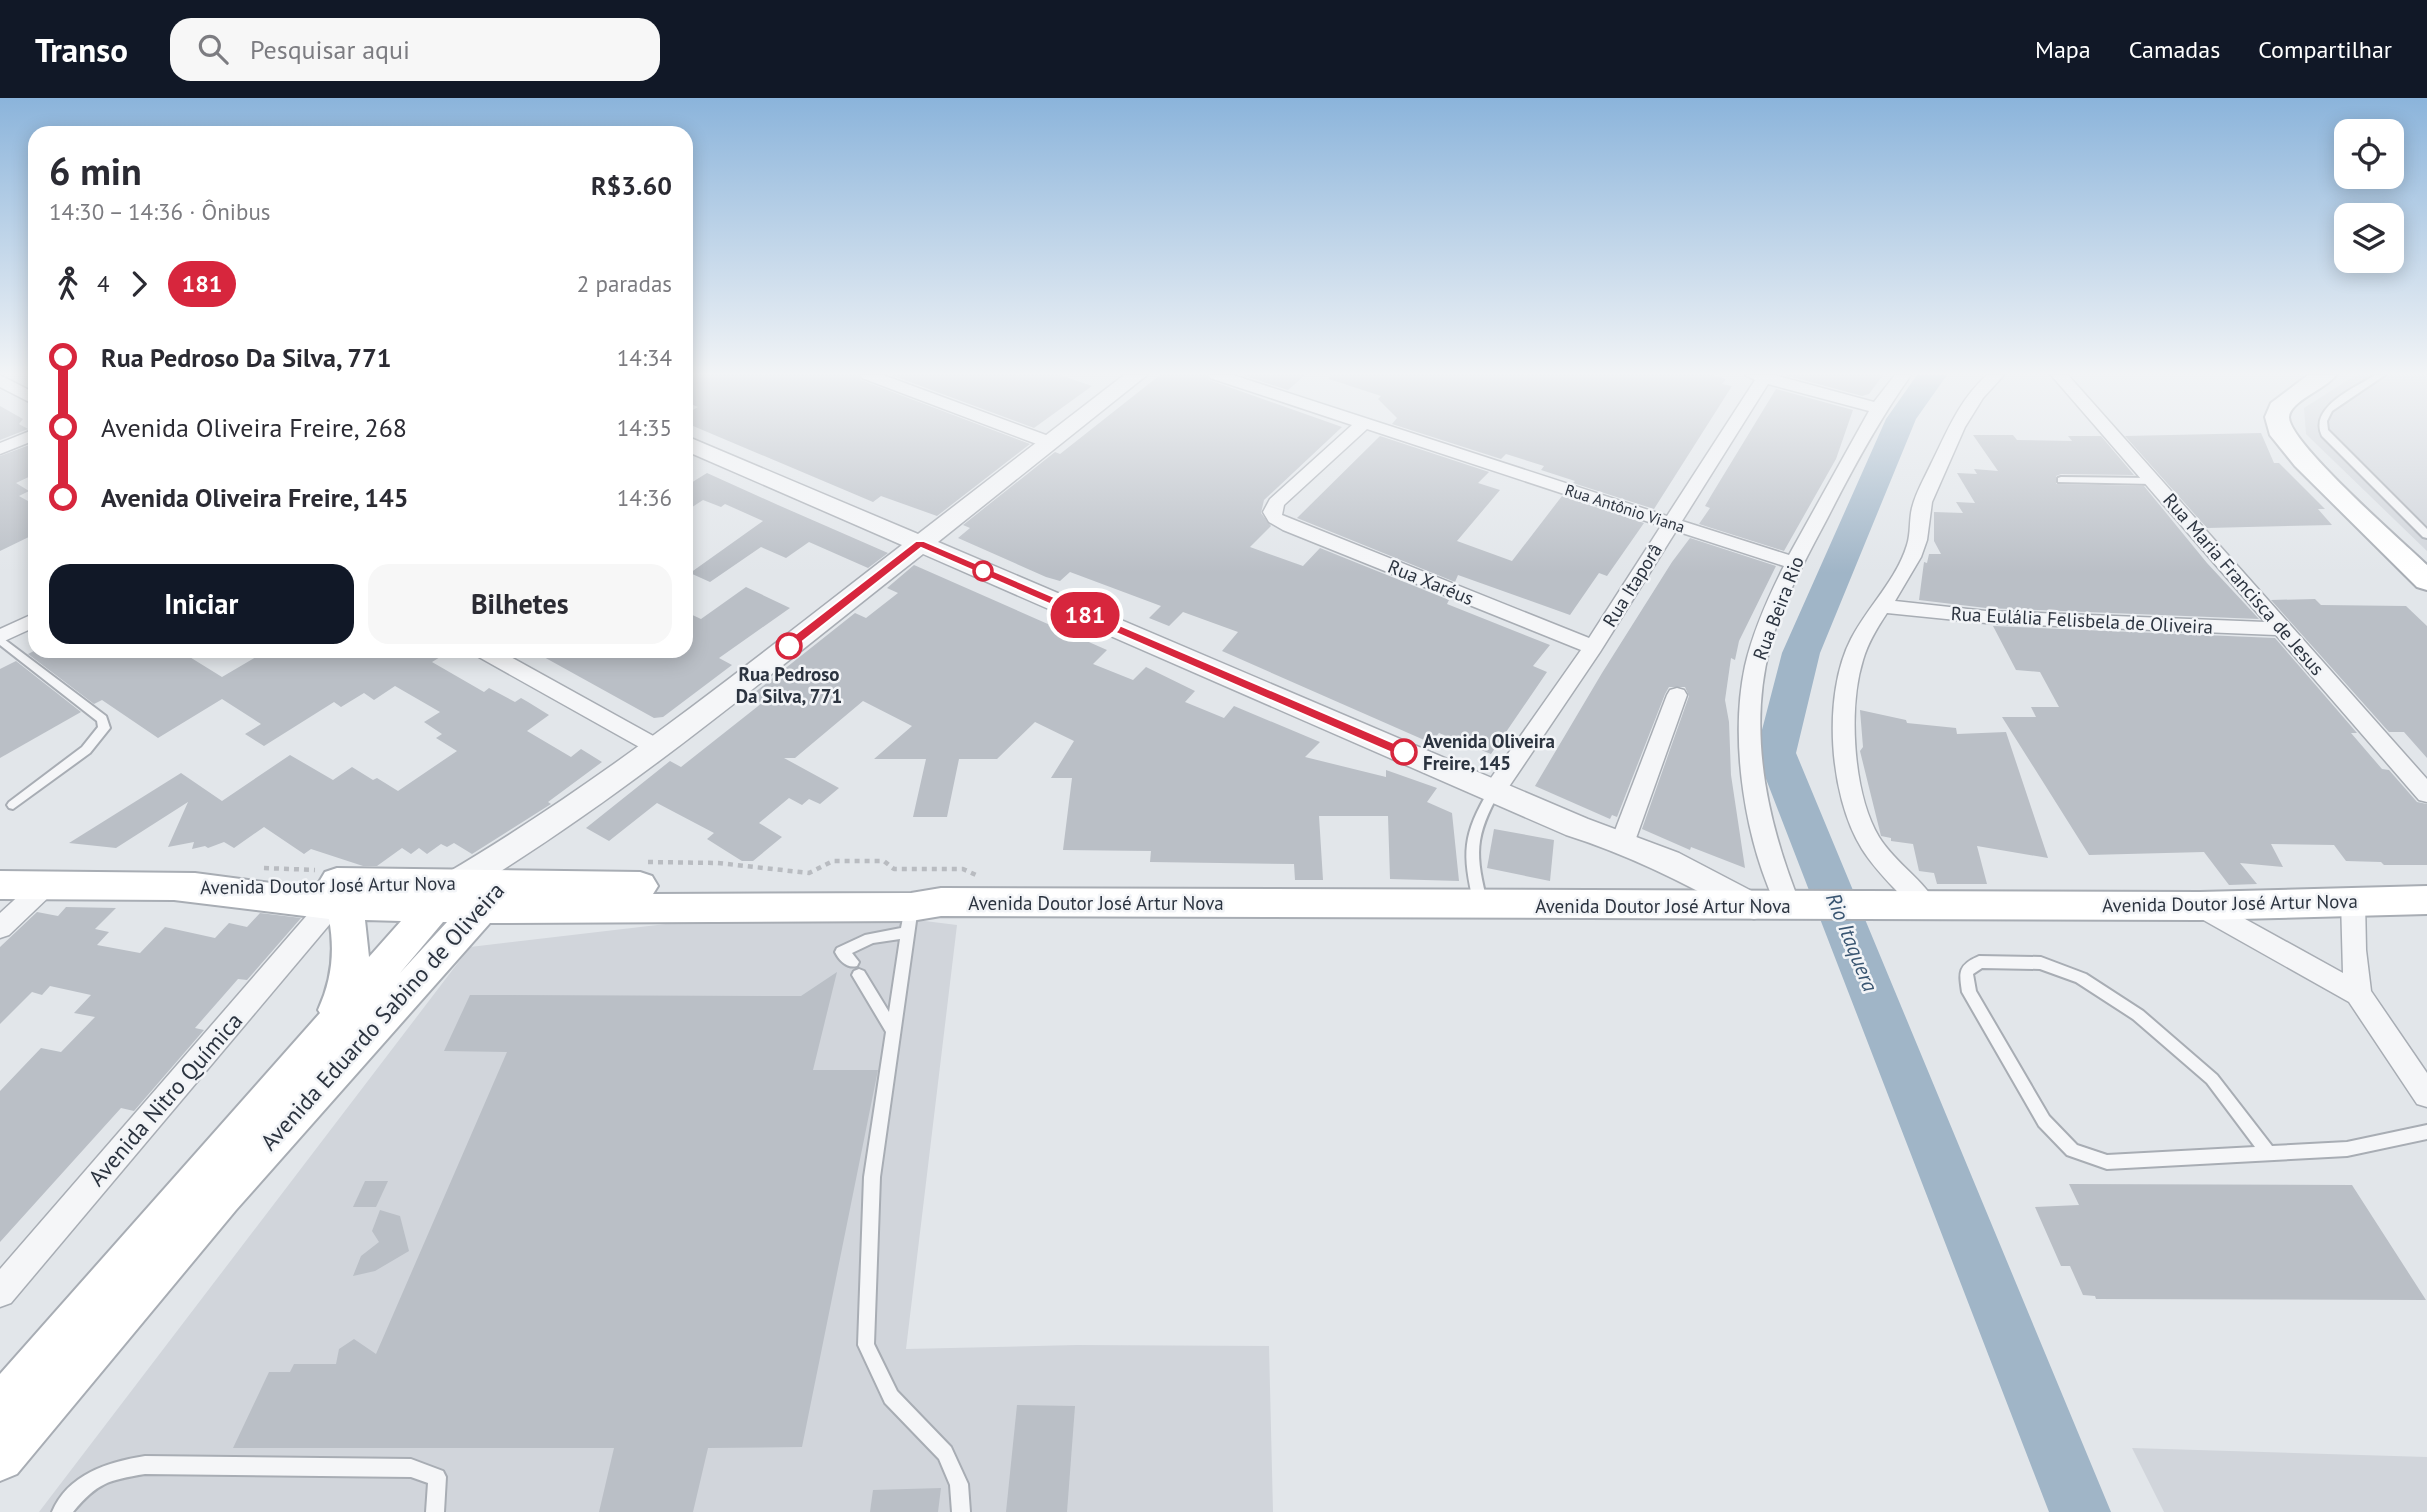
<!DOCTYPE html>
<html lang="pt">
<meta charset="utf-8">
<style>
body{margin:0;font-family:"PT Sans",sans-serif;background:#f7f7f7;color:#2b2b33;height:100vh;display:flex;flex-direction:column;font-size:26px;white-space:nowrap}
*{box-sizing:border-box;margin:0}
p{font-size:23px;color:#7c7c81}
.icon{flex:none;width:38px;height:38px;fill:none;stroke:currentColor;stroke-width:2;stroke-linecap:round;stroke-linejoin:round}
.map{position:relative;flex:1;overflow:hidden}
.drawer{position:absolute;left:28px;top:28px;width:665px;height:532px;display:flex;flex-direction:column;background:#fff;border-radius:21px;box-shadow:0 4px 18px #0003}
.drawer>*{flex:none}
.badge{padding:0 14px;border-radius:23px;font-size:24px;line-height:46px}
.buttons{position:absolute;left:2334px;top:21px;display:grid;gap:14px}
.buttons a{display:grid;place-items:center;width:70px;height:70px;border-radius:14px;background:#fff;box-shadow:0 4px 18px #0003;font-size:35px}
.map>.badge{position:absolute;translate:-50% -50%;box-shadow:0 0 0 4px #fff}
.legs{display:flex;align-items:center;gap:10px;height:77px;padding:0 21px;font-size:23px}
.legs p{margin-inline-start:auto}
.overview{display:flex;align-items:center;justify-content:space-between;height:119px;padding:0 21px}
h1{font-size:38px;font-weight:700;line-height:52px}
.cta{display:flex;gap:14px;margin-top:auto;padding:14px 21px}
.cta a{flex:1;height:80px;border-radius:21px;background:#111827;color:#fff;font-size:28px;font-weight:700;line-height:80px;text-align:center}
.cta a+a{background:#f7f7f7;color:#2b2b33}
ul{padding:0 21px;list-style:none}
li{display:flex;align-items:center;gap:24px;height:70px;font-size:26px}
li i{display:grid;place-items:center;width:10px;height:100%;margin:0 9px;background:currentColor}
li i::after{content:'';width:18px;height:18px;margin:-9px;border:5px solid;border-radius:50%;background:#fff}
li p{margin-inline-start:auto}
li:first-child i{background:linear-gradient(#0000 50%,currentColor 0)}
li:last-child i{background:linear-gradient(currentColor 50%,#0000 0)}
header{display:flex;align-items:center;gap:42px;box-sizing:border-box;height:98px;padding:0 35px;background:#111827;color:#fff}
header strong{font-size:33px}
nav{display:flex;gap:38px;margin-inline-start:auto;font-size:24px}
.search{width:490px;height:63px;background:#f7f7f7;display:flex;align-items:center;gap:18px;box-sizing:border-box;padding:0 24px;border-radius:21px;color:#7c7c81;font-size:26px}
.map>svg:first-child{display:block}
.built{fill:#d1d5db}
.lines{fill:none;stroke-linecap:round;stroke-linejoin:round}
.river{fill:#a0b5c7;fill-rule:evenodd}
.building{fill:#babfc6}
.service-casing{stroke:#a8adb4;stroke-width:4}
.minor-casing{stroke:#a8adb4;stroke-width:3}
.tertiary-casing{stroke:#a8adb4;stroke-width:3}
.secondary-casing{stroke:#a8adb4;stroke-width:4}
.path{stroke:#b9bcc1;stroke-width:4.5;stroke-dasharray:5 5;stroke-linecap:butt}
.service{fill:#f5f6f8;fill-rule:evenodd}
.minor{fill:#f5f6f8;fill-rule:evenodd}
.tertiary{fill:#f5f6f8;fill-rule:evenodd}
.secondary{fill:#fff;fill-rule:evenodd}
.line-1{fill:#d7263d;stroke:#fff;stroke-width:2}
.stop-1-dot{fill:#fff;stroke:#d7263d;stroke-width:3.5}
.labels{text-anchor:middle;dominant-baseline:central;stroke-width:5;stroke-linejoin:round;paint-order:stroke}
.far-street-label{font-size:16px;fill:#2c3440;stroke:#f2f4f7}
.street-label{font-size:19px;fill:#2c3440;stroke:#f2f4f7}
.stop-label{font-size:19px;font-weight:bold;fill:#2c3440;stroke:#f2f4f7}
.water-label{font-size:21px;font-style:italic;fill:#395571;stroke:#f2f4f7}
.near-street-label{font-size:23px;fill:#2c3440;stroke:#f2f4f7}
</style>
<header>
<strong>Transo</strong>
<div class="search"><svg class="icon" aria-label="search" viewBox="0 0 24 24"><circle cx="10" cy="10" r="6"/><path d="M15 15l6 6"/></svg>Pesquisar aqui</div>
<nav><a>Mapa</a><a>Camadas</a><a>Compartilhar</a></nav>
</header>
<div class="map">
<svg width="2427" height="1414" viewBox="0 0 2427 1414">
<rect width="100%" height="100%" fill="#e2e6ea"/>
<g class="built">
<polygon points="2356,277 2427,277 2427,453 2306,336 2304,310"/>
<polygon points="812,809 957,827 906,1251 1077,1247 1269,1248 1273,1414 39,1414 470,849"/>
<polygon points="2132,1350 2427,1359 2427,1414 2164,1414"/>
</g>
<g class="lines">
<polygon class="river" points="1917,277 1947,277 1916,321 1820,555 1796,655 2111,1414 2049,1414 1756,655 1782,555 1886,321"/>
</g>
<g class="building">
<polygon points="694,277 858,277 861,282 1030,346 937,418 881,398 873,404 686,325 686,316 698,309 686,304 686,282"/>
<polygon points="891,277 1060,277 1092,288 1034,330"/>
<polygon points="1160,277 1206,277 1209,282 1342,329 1264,402 1261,415 1271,428 1250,449 1303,468 1320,450 1449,502 1447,506 1550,547 1533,568 1547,574 1491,656 1439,635 1431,645 1222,553 1238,534 1183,514 1169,528 1149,520 1161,508 1070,474 1060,483 1046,479 958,440 970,430 963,427 1055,354 1060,356"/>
<polygon points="1242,277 1305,277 1288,292"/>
<polygon points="1330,277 1712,277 1726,281 1722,286 1732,288 1654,411 1573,385 1575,383 1541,372 1544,368 1506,356 1501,361 1392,326 1397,320 1378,301 1381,298 1329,281"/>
<polygon points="1785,277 1883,277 1869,296 1862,298"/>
<polygon points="1776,291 1853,312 1836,361 1784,453 1699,426 1710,410 1705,408 1712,396"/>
<polygon points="0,308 23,321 19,326 28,331 0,342"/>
<polygon points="2261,335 2274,365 2279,365 2325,411 2318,411 2332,427 2207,430 2125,338"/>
<polygon points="1973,337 2013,337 2017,342 2072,343 2068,338 2101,338 2134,377 2061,376 2056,378 2056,386 2144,388 2207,465 2259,521 1986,510 1919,502 1924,464 1927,465 1929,456 1941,456 1934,443 1934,414 1963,415 1956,404 1975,405 1957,375 1977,376 1974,371 1998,373"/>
<polygon points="1380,338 1489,374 1478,385 1500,392 1457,443 1512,463 1562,398 1644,425 1607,478 1599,475 1570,517 1458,477 1455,484 1297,420"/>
<polygon points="35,345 35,376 16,385 29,393 19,398 35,407 35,436 0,453 0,358"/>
<polygon points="707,375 778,407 888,455 868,470 809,444 786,460 761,449 710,484 690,475 763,423 725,406 721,409 703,402 686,413 686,388"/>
<polygon points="1690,440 1776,468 1739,543 1735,562 1731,560 1725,602 1729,624 1731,677 1745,770 1691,749 1690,752 1642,731 1689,598 1685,589 1669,589 1665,596 1617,719 1612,717 1610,721 1535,688 1602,575 1672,464"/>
<polygon points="914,467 1107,552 1093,566 1133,582 1146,569 1195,593 1185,604 1224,620 1234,608 1320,644 1305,659 1386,679 1386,672 1437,690 1427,704 1452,715 1459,783 1390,781 1388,718 1319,718 1323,782 1295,782 1294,766 1150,764 1151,753 1063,752 1072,680 1051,680 1074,643 1035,624 997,661 959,661 947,719 913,719 926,661 874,661 912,628 863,603 795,660 784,660 839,690 820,706 809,701 802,707 789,700 759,725 782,739 753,763 742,763 726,753 707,741 714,735 657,705 609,743 586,730 670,663 681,669 762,605 749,599 855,515 866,520 898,495 887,490"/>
<polygon points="746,489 790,510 719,560 732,567 663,619 654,620 533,553 686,553 686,514 701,521"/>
<polygon points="2315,501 2321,507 2406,508 2427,528 2427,660 2404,634 2389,634 2271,502"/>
<polygon points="1993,528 2275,540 2357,635 2351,635 2382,671 2389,672 2417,704 2427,706 2427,767 2384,767 2381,764 2346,763 2334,747 2271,746 2283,769 2240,765 2257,786 2229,787 2204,754 2089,757 2002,619 2036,619 2031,609 2059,609 2040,574 2016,572"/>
<polygon points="34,553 180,553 222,579 266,553 450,553 432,564 484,594 489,590 515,604 521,600 528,604 549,617 527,633 571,659 581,651 602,664 548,704 551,706 472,756 454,745 447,749 441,746 427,756 419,750 411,756 402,750 377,768 363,768 311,751 304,756 264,729 234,750 224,744 208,750 205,748 192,751 194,744 168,749 188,704 116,750 69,745 181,675 222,703 290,657 333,682 352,669 373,682 377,680 398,693 457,653 436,640 442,636 424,624 440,614 395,588 374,602 364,595 341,609 334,604 264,648 245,636 261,626 222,601 158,640 102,602 94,606 28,556"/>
<polygon points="16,563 81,614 0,660 0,571"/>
<polygon points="1860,612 1906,622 1907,625 1956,630 1957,636 2006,634 2048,760 1977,748 1987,786 1937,786 1934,775 1919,773 1913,746 1891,743 1891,740 1881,738 1860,653 1863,649"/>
<polygon points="1494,731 1554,742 1550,783 1487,770"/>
<polygon points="66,809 116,810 95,831 109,834 97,847 140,855 165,829 215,840 229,825 247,829 260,815 301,820 247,882 238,881 195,930 204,932 134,1013 121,1010 0,1144 0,993 41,950 61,954 95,919 74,915 91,897 50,888 42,897 32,894 0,926 0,849 37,814 58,818"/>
<polygon points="837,874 813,972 878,972 802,1349 708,1350 693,1414 599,1414 614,1350 233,1350 269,1274 290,1274 294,1266 336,1266 339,1251 354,1241 376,1256 507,954 444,953 470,897 801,898"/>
<polygon points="365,1083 388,1083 376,1109 353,1109"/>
<polygon points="2069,1086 2352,1087 2426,1202 2096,1201 2095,1198 2083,1197 2070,1168 2061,1168 2035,1109 2079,1107"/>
<polygon points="380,1112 400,1118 409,1153 375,1173 353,1178 361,1158 379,1144 372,1133"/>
<polygon points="1017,1307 1075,1308 1067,1414 1006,1414"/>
<polygon points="941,1390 938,1414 870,1414 873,1392"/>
</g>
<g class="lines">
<defs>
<g id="service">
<path d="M 2375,277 L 2385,277 L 2332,313 L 2327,323 L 2328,332 L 2427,431 L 2427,440 L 2423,439 L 2322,338 C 2308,309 2355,290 2375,277 Z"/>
<polygon points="2061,379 2153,380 2158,383 2153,386 2058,384 2058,380"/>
<polygon points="0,538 106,618 110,630 90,655 13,711 9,710 7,707 9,704 82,649 98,629 97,623 0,547"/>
<path d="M 1494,689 L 1500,693 C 1474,739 1475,756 1488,807 L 1486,811 L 1476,811 L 1474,807 C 1462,754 1462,738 1490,690 Z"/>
<path d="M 911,804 L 916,805 L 918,809 L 880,1079 L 874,1246 L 897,1293 L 951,1349 L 968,1386 L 970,1414 L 952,1414 L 950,1387 L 939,1361 L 885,1305 L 858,1247 L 864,1079 L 886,934 L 852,877 L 854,873 L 859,871 L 864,873 L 889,914 L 900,841 L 873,845 L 852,855 L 859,864 L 857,868 C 847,871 839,862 835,854 L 837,850 L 865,837 L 901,830 L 906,805 Z"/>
<path d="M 1979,858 L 2041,859 L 2086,876 L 2143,913 L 2217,977 L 2272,1048 L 2347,1044 L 2427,1027 L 2427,1041 L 2347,1058 L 2107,1071 L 2067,1057 L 2039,1028 L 1962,894 C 1959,874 1958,867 1979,858 ZM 1982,870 L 2040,871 L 2076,884 L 2133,921 L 2207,985 L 2255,1049 L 2107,1057 L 2077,1047 L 2049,1018 L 1976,893 L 1973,876 Z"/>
<path d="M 145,1358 L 411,1361 L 443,1373 L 446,1379 L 444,1414 L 426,1414 L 428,1385 L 411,1379 L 145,1376 C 108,1382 97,1385 73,1414 L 52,1414 C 68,1376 108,1364 145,1358 Z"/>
</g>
<g id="minor">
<polygon points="0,277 35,295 35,307 0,289"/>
<polygon points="860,277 883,277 1054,340 1056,344 1048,349 1042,348 862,280"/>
<path d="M 1208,277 L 1233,277 L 1667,418 L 1755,282 L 1745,277 L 1774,277 L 1874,304 L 1895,277 L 1911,277 C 1879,322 1853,370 1828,419 C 1806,461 1782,503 1770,549 C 1747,636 1768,727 1801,808 L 1798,815 L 1789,818 L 1780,815 C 1745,747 1729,643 1745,568 C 1753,533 1768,500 1784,468 L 1676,433 L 1600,554 L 1502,699 L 1494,701 L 1486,699 L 1483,693 L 1486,687 L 1581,552 L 1283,432 L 1269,424 L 1263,414 L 1270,401 L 1352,327 L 1210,280 ZM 1768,286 L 1869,313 L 1789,457 L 1682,423 ZM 1367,331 L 1661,428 L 1589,540 L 1282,417 L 1284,407 Z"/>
<path d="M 1987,277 L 2004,277 L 1983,300 L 1965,329 L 1932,404 L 1927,442 L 1921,459 L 1895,503 L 1986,513 L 2265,524 L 2051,277 L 2068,277 L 2427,681 L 2427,704 L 2419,702 L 2276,537 L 1986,525 L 1887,515 C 1877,530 1868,545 1863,562 C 1848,610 1853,696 1879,739 C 1895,765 1924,782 1938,808 L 1935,815 L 1926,818 L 1917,815 C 1899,794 1877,775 1862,751 C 1829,698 1822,597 1851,541 C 1868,508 1896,483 1907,447 C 1911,435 1909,422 1912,410 C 1916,394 1924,381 1931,366 C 1947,334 1959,302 1987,277 Z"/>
<polygon points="35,331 35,342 0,356 0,345"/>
<polygon points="35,515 35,529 0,545 0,531"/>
<polygon points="474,553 500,553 666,645 669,650 666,655 658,658 650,655 477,558"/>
<polygon points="1677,590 1684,592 1687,597 1635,743 1631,749 1623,752 1615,749 1611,743 1667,597 1670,592"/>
<polygon points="45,779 53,781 57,788 53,795 9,837 0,840 0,815 37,781"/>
<polygon points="2353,793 2362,795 2365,802 2366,852 2371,893 2427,975 2427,1009 2417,1006 2349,904 2191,815 2188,808 2191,801 2200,798 2209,801 2343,875 2341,802 2344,795"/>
<polygon points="331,797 340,800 343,807 340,814 11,1205 0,1209 0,1171 322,800"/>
</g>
<path id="tertiary" d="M 1124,277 L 1147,277 L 938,444 L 1588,721 L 1679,755 L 1765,800 L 1770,809 L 1765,818 L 1754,821 L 1743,818 C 1686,785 1629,757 1566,737 L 923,456 C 774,573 629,696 467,794 L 456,797 L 445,794 L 440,785 L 445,776 C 607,681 753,562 902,447 L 686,353 L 686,338 L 918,436 Z"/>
<g id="secondary">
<path d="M 2308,277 L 2336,277 C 2326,291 2290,303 2289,319 C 2288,344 2404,445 2427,467 L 2427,492 L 2417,489 L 2295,368 L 2270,337 L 2265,319 L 2271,305 Z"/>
<path d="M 337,770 L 640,774 L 652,778 L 658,788 L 653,796 L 911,795 L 941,790 L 2200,794 L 2427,788 L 2427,816 L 2200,822 L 941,818 L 911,823 L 490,825 L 236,1112 L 17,1376 L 0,1383 L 0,1276 L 320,915 L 318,912 C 332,882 335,853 329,821 L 174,802 L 0,801 L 0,773 L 195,775 L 324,792 L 319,784 L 325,774 ZM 365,822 L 401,823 L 369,859 ZM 443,824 L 447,824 L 400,875 Z"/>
</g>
</defs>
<use href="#service" class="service-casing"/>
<use href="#minor" class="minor-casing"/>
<use href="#tertiary" class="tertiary-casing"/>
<use href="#secondary" class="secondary-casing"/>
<g class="path">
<polyline points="648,764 718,765 809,775 833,763 884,763 894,771 963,771 976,777"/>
<polyline points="264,770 315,772"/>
</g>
<use href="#service" class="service"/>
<use href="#minor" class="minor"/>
<use href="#tertiary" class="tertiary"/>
<use href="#secondary" class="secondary"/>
</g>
<linearGradient id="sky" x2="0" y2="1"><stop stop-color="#8bb4db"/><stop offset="0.58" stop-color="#f2f4f6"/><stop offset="1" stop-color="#f2f4f6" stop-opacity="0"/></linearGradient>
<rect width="2427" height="475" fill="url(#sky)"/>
<polygon class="line-1" points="916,443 924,443 1408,651 1410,654 1408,658 1399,658 921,450 793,551 784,551 784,545"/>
<g class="stop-1-dot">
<circle cx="983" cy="473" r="9"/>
<circle cx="789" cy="548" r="12"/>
<circle cx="1404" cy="654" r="12"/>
</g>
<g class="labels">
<g class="far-street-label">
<text transform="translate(1625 410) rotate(18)">Rua Antônio Viana</text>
</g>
<g class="street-label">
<text transform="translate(1431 484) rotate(22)">Rua Xaréus</text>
<text transform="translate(2244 486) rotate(49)">Rua Maria Francisca de Jesus</text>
<text transform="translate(1632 487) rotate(-58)">Rua Itaporâ</text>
<text transform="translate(1778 510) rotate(-69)">Rua Beira Rio</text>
<text transform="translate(2082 522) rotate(3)">Rua Eulália Felisbela de Oliveira</text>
<text transform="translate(328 787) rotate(-1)">Avenida Doutor José Artur Nova</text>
<text x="1096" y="805">Avenida Doutor José Artur Nova</text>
<text transform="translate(2230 805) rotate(-1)">Avenida Doutor José Artur Nova</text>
<text x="1663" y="808">Avenida Doutor José Artur Nova</text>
</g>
<g class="stop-label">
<text x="789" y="576">Rua Pedroso<tspan x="789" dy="22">Da Silva, 771</tspan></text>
<text x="1423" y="643" text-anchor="start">Avenida Oliveira<tspan x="1423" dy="22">Freire, 145</tspan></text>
</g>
<g class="water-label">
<text transform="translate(1852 844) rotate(68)">Rio Itaquera</text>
</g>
<g class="near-street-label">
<text transform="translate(382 918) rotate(-48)">Avenida Eduardo Sabino de Oliveira</text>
<text transform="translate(165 1001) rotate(-49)">Avenida Nitro Química</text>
</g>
</g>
</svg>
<div class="buttons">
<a><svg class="icon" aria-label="locate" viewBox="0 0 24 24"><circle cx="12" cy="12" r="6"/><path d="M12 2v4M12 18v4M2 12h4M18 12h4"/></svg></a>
<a><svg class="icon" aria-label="layers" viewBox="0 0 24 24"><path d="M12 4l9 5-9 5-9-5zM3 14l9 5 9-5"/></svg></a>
</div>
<b class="badge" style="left:1085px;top:517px;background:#d7263d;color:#fff">181</b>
<section class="drawer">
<div class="overview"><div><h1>6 min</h1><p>14:30 – 14:36 · Ônibus</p></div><b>R$3.60</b></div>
<div class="legs"><svg class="icon" aria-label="walk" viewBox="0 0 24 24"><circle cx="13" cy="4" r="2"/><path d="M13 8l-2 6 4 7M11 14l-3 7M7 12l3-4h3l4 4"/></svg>4<svg class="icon" aria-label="forward" viewBox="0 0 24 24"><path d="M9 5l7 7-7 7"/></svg><b class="badge" style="background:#d7263d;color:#fff">181</b><p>2 paradas</p></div>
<ul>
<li><i style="color:#d7263d"></i><b>Rua Pedroso Da Silva, 771</b><p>14:34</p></li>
<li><i style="color:#d7263d"></i><span>Avenida Oliveira Freire, 268</span><p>14:35</p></li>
<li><i style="color:#d7263d"></i><b>Avenida Oliveira Freire, 145</b><p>14:36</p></li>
</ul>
<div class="cta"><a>Iniciar</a><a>Bilhetes</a></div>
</section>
</div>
